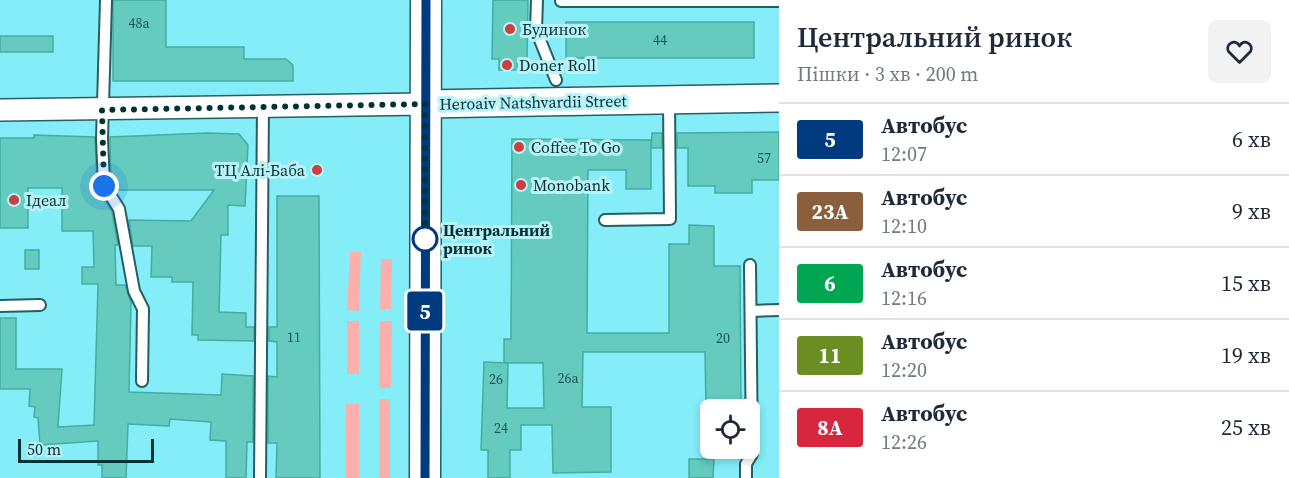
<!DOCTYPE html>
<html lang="uk">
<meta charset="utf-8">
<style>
body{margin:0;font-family:"Source Serif 4",serif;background:#f2f2f3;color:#1f2937;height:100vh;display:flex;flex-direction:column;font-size:22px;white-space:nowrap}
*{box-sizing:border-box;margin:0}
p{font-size:20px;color:#747a83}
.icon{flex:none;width:33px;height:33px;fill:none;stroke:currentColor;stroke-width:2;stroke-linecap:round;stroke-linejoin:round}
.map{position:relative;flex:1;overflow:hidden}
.panel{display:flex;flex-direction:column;background:#fff;width:510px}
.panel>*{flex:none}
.badge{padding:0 12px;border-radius:4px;font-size:21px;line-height:39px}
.controls{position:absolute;left:700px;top:399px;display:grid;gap:12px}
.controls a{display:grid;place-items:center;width:60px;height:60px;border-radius:9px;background:#fff;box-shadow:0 3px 9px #0003;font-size:30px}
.scale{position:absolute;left:18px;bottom:15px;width:136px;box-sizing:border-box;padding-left:6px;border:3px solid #003236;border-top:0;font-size:16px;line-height:21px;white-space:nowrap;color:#003236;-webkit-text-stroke:4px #b9f3f9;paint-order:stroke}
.you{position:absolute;width:30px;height:30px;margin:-15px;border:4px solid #fff;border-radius:50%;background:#1a73e8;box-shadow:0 0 0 9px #1a73e833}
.map>.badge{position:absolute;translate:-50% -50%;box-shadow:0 0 0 3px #fff}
.round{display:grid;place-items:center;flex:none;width:63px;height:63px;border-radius:9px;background:#f2f2f3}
.summary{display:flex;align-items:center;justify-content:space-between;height:102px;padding:0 18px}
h1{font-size:28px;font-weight:600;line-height:45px}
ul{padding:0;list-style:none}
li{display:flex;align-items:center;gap:18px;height:72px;padding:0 18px;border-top:2px solid #e0e1e3}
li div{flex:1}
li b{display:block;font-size:22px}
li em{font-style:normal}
li .badge{min-width:66px;font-weight:700;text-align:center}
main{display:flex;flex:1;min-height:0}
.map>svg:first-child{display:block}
.green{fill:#fab1ac}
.building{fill:#64cbbe;stroke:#43ada1;stroke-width:1.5}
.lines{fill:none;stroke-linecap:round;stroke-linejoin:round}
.service-casing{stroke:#265e64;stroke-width:14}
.minor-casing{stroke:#265e64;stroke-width:24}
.tertiary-casing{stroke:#265e64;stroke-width:30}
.secondary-casing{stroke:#265e64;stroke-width:33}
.service{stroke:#fff;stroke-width:10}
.minor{stroke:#fff;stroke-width:21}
.tertiary{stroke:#fff;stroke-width:27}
.secondary{stroke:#fff;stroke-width:30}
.line-casing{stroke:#fff;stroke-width:14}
.line{stroke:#003b80;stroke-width:9}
.walk{stroke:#003236;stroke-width:6;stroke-dasharray:0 10.8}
.poi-dot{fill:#cd3e3f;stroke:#b9f3f9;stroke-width:2}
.stop-dot{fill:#fff;stroke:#003b80;stroke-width:3}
.labels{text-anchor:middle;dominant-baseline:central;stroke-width:6;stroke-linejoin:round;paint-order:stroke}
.number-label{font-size:14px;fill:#195858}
.poi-label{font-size:16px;fill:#003236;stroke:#b9f3f9;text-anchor:start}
.street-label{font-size:16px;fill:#003236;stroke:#b9f3f9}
.stop-label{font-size:16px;font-weight:bold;fill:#003236;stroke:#b9f3f9;text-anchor:start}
</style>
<main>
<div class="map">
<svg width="779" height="478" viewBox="0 0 779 478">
<rect width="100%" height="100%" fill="#84edf8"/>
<g class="green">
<polygon points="350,252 361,252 359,311 347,310"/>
<polygon points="381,259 392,259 391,309 380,309"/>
<rect x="347" y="321" width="12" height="53"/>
<polygon points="380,321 392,321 391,388 379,388"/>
<rect x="379" y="399" width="11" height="79"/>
<rect x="346" y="404" width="13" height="74"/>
</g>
<g class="building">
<polygon points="113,0 166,0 166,47 244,47 244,59 286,59 293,65 293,81 113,81"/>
<polygon points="493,0 528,0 527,59 517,59 517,70 499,70 499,59 492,59"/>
<rect x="566" y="22" width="188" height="36"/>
<rect x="0" y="36" width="53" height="16"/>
<polygon points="779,132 779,180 752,180 752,193 715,193 715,186 688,186 688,148 677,148 677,133"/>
<polygon points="208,133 239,134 248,145 245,206 228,205 228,235 221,235 219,312 246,313 246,327 254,327 254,341 198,340 198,335 192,335 193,282 172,282 172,277 151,277 152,246 133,246 129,220 191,221 214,190 116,190 111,183 110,137"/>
<polygon points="652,133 662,133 662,148 651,148"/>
<polygon points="34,135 95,137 97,186 112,212 118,245 115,245 116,285 125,285 131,303 129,392 221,395 222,374 253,376 253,442 247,442 246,478 226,478 226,441 210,440 211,422 170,419 169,426 128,424 126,478 102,478 102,465 98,465 98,441 40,445 38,418 34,417 35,407 29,406 30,389 0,389 0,318 16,318 16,369 62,369 58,427 94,425 98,284 82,284 82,267 94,267 93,231 62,231 62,188 28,188 28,228 0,228 0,138 34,138"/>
<polygon points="512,139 651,140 651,189 626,189 626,170 588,170 587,333 669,333 669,244 689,244 689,225 714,226 714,266 740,266 741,410 706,410 705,352 583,352 582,407 611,407 611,472 553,473 552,425 521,425 521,450 510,450 510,478 488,478 488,450 481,450 484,362 508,363 507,408 544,408 543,363 504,363 504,339 511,339"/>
<polygon points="277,196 319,196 320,478 276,478 277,443 268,443 268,376 277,377 277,342 269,341 269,327 277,327"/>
<rect x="25" y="250" width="14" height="19"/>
<polygon points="689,459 714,459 713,478 689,478"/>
</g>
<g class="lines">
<defs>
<g id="service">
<polyline points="106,0 102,139 104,185 119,209 134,291 143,309 142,381"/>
<polyline points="537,0 536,30 556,80"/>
<polyline points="561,1 779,1"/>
<polyline points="605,220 670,219 669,99"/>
<polyline points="0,306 40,305"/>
<polyline points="751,311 779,310"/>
<polyline points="260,478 263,106"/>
<polyline points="746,478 746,464 752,454 750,265"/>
</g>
<polyline id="minor" points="0,110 425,104"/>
<polyline id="tertiary" points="425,104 779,98"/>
<polyline id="secondary" points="425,478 426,0"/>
</defs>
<use href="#service" class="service-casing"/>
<use href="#minor" class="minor-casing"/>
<use href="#tertiary" class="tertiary-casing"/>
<use href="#secondary" class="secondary-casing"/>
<use href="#service" class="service"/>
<use href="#minor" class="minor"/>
<use href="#tertiary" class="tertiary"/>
<use href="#secondary" class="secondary"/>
</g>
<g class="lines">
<defs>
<polyline id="line" points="425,478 426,0"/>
</defs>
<use href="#line" class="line-casing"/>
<use href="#line" class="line"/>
<polyline class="walk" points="104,186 102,110 425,104 425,245 425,239"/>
</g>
<g class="poi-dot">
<circle cx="510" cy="29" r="6"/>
<circle cx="507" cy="65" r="6"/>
<circle cx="519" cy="147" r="6"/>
<circle cx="317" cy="170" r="6"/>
<circle cx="521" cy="185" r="6"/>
<circle cx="14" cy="200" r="6"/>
</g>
<circle class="stop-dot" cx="425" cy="239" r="12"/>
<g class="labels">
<g class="number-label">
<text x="139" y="23">48а</text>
<text x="660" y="40">44</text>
<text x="764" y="158">57</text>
<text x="294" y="337">11</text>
<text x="723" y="338">20</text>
<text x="568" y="378">26а</text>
<text x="496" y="379">26</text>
<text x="501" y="428">24</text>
</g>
<g class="poi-label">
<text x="522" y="29">Будинок</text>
<text x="519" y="65">Doner Roll</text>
<text x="531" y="147">Coffee To Go</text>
<text x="305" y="170" text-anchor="end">ТЦ Алі-Баба</text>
<text x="533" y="185">Monobank</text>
<text x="26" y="200">Ідеал</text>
</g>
<g class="street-label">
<text transform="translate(533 102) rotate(-1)">Heroaiv Natshvardii Street</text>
</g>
<g class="stop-label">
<text x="443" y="230">Центральний<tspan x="443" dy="18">ринок</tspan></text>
</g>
</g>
</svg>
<div class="controls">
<a><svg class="icon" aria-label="locate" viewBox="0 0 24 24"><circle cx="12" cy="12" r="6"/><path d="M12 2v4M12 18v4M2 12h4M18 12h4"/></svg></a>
</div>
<div class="scale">50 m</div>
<div class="you" style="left:104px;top:186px"></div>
<b class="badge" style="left:425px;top:311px;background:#003b80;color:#fff">5</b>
</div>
<section class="panel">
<div class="summary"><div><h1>Центральний ринок</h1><p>Пішки · 3 хв · 200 m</p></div><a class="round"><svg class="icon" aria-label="heart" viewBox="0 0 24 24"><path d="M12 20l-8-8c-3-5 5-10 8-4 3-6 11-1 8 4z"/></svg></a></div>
<ul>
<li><span class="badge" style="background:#003b80;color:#fff">5</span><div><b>Автобус</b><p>12:07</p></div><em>6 хв</em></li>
<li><span class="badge" style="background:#8b5e3c;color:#fff">23А</span><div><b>Автобус</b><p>12:10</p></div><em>9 хв</em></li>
<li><span class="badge" style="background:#00a651;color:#fff">6</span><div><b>Автобус</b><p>12:16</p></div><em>15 хв</em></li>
<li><span class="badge" style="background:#6b8e23;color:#fff">11</span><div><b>Автобус</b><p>12:20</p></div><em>19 хв</em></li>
<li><span class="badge" style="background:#d7263d;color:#fff">8А</span><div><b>Автобус</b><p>12:26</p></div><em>25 хв</em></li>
</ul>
</section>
</main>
